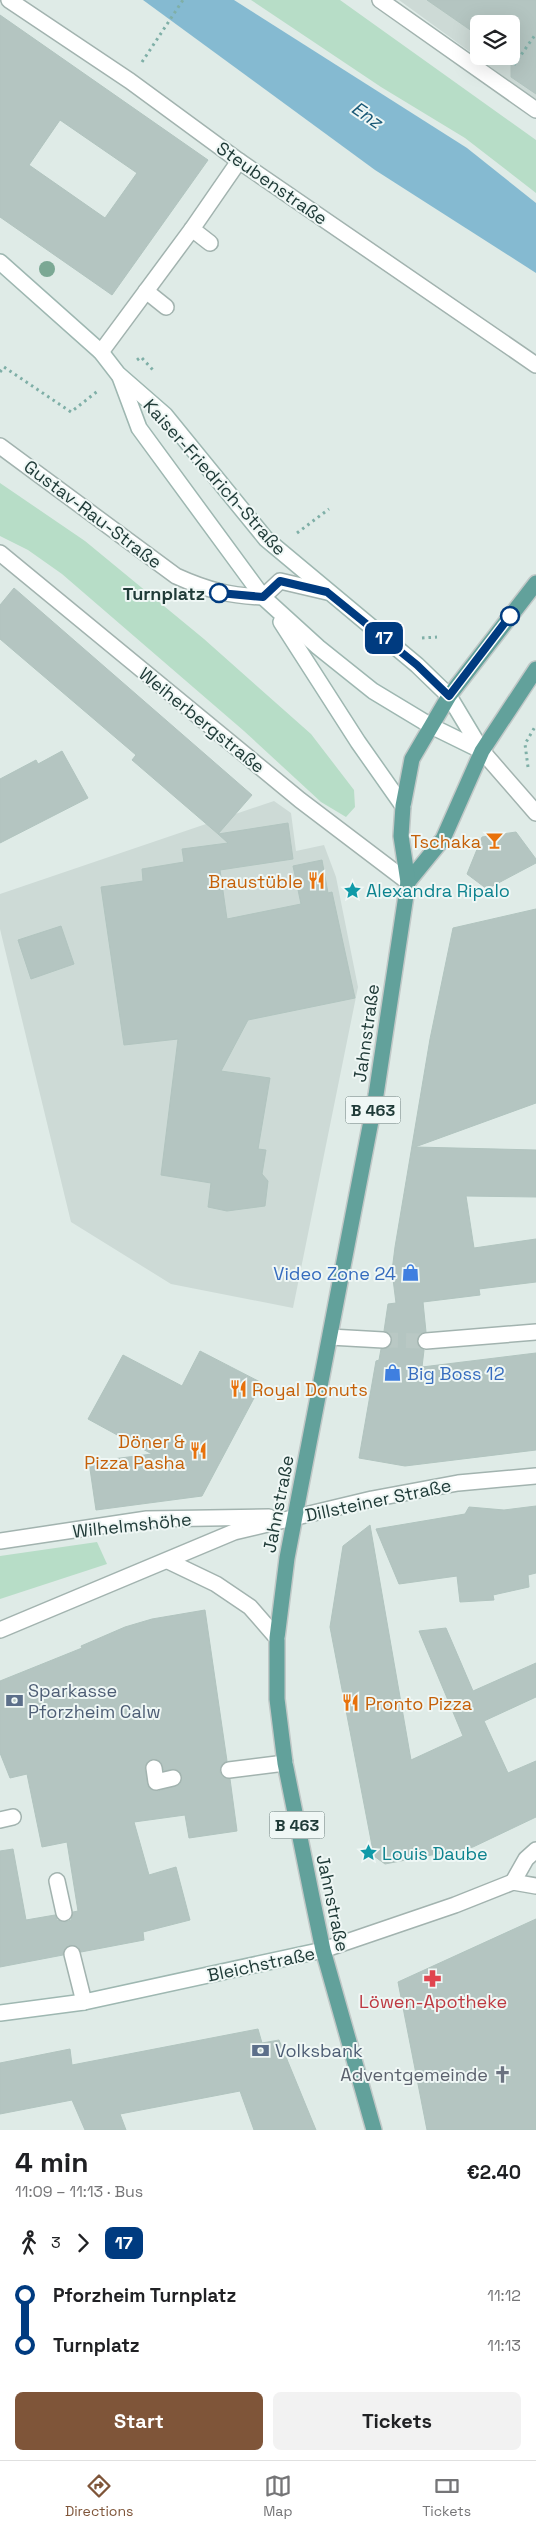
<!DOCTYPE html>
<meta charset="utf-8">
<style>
body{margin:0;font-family:"Space Grotesk",sans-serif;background:#f2f2f2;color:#202124;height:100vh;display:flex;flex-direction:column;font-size:19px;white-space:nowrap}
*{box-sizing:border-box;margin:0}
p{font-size:16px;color:#757577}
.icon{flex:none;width:28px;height:28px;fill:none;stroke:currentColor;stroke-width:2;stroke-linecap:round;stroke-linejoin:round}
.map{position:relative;height:2130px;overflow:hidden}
.details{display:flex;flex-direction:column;background:#fff;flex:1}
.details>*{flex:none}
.badge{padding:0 10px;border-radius:8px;font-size:18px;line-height:32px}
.controls{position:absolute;left:470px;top:15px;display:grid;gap:10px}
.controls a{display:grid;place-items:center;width:50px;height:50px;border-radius:8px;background:#fff;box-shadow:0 5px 20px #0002;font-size:25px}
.map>.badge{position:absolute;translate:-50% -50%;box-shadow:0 0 0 2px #fff}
.legs{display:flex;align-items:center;gap:8px;height:55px;padding:0 15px;font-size:16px}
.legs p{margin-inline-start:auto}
.overview{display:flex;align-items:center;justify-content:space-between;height:85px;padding:0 15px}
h1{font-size:28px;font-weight:700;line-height:38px}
.action{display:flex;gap:10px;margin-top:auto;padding:10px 15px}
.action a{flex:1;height:58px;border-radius:8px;background:#7f5539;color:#fff;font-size:20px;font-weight:700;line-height:58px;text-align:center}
.action a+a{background:#f2f2f2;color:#202124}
ul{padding:0 15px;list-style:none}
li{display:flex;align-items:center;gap:18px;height:50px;font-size:19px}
li i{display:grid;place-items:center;width:8px;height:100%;margin:0 6px;background:currentColor}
li i::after{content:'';width:12px;height:12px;margin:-6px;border:4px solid;border-radius:50%;background:#fff}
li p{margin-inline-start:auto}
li:first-child i{background:linear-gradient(#0000 50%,currentColor 0)}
li:last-child i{background:linear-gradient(currentColor 50%,#0000 0)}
.menu{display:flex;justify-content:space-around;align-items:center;height:70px;border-top:1px solid #e0e0e0;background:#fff;font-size:14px;color:#757577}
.menu a{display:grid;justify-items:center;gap:2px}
.menu .selected{color:#7f5539}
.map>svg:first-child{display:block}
.built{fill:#cddad6;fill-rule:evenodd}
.green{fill:#b7ddc7}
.water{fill:#85bad1}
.building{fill:#b4c5c1;stroke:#b1c4bf;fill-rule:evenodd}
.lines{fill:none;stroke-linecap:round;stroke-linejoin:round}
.street-tunnel{stroke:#b9c8c4;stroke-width:15;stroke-dasharray:15 8;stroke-linecap:butt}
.lane-casing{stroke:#a2b3af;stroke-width:18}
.street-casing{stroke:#a2b3af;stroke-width:18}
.secondary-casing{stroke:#9eb7b1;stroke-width:18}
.primary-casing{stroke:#c1c8c7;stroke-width:18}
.path{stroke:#7fafa7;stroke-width:3;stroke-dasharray:2.5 4;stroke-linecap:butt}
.lane{stroke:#fff;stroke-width:15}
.street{stroke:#fff;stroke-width:15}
.secondary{stroke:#fff;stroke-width:15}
.primary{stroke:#62a19b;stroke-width:15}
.tree{fill:#7ba894}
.line-1-casing{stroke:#fff;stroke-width:11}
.line-1{stroke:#003b80;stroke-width:8}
.stop-1-dot{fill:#fff;stroke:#003b80;stroke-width:2.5}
.labels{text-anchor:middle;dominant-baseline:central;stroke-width:4;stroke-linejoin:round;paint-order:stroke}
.shield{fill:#eff7f5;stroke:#5e7371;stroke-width:1}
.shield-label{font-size:16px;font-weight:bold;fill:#203b38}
.street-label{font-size:18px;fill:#203b38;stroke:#eff7f5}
.stop-label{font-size:18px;font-weight:bold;fill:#203b38;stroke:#eff7f5;text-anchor:end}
.food-label{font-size:18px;fill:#c56008;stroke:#eff7f5;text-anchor:end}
.culture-label{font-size:18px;fill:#0d838f;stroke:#eff7f5;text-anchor:start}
.shop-label{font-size:18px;fill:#366cbe;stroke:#eff7f5;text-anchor:end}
.service-label{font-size:18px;fill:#4e5e75;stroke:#eff7f5;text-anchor:start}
.health-label{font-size:18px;fill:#be3a42;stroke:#eff7f5}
.worship-label{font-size:18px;fill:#5b616d;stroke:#eff7f5;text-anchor:end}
.water-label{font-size:19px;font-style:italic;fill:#195977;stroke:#eff7f5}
</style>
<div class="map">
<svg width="536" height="2130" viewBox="0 0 536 2130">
<rect width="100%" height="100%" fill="#dfebe7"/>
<g class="built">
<path d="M 399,0 L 536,0 L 536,100 ZM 479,24 L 511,24 L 511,56 L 479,56 Z"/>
<polygon points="274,801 291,813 296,851 324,845 336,877 358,987 293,1308 171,1284 71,1222 0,929 0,894"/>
</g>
<g class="green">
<polygon points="251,0 340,0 536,140 536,193 465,138 381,87"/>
<polygon points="0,483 85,541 204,639 311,734 354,790 355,807 346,817 321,802 244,731 62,574 28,550 0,536"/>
<polygon points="97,1542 107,1564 0,1599 0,1556"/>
</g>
<polygon class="water" points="143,0 234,0 467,148 536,203 536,273 375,170"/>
<g class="building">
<polygon points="427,0 536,0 536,94 511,77 511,58 508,56 511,56 511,24 479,24 479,36"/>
<path d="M 0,15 L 208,160 L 112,295 L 0,217 ZM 60,120 L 137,173 L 105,218 L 29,165 Z"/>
<polygon points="14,588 252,795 218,834 132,760 136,755 0,639 0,605"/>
<polygon points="62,751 88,798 0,843 0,779 36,760 38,764"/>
<polygon points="288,823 293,859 220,870 227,919 301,904 293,866 322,860 328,893 332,892 355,998 248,1020 221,1071 270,1078 258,1149 266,1150 262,1174 268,1181 265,1206 227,1211 208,1207 211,1183 161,1175 178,1039 124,1045 101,887 143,881 142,869 184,862 182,849 228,843 218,834"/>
<polygon points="516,832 536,859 536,863 487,889 467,874 482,837"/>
<polygon points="536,909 536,1103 415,1147 536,1150 536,1197 466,1196 474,1248 536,1239 536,1282 479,1289 480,1295 423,1302 426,1332 420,1334 417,1341 419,1347 424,1350 422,1367 536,1353 536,1450 405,1466 359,1458 376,1361 379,1360 381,1349 388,1348 392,1341 391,1335 384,1331 388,1304 396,1303 392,1271 395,1247 430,1039 453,928"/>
<polygon points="61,926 74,964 31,979 18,940"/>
<polygon points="200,1351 262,1383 202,1496 96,1510 89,1462 152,1454 88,1419 123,1355 182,1386"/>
<polygon points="536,1506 536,1573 528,1575 529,1587 493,1595 494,1600 460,1602 457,1576 399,1584 376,1529 465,1514 469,1507 504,1510"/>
<polygon points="370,1525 411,1760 463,1736 419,1631 446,1628 473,1691 536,1663 536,1697 484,1721 508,1773 536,1761 536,1817 473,1847 385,1864 374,1856 330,1627 343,1546"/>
<path d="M 205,1610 L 227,1761 L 221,1766 L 220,1772 L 225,1778 L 230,1779 L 237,1831 L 189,1838 L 185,1815 L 134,1822 L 149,1875 L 176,1867 L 190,1920 L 143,1932 L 144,1940 L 81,1952 L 78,1947 L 70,1945 L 65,1948 L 63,1955 L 0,1967 L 0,1851 L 13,1849 L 26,1920 L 55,1915 L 57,1920 L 66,1922 L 71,1920 L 73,1912 L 78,1911 L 67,1842 L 42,1847 L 27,1774 L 10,1778 L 0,1753 L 0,1681 L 82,1648 L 81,1646 L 125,1627 L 152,1619 ZM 152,1759 L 161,1762 L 164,1771 L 175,1769 L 179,1771 L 182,1776 L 180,1784 L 158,1791 L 149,1788 L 145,1769 L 146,1764 Z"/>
<polygon points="536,1919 536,2130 427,2130 398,1982"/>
<polygon points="258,2029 262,2043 279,2040 316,2130 254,2130 240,2091 120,2114 126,2130 85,2130 72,2100 0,2114 0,2063 70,2049 72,2065"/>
</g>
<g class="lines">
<polyline class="street-tunnel" points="383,1340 426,1341"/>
<defs>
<g id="lane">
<polyline points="192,229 210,243"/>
<polyline points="146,291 166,307"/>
<polyline points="154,1768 156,1782 173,1778"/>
<polyline points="229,1770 285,1763"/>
<polyline points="0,1820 13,1817"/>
<polyline points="57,1881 64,1913"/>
<polyline points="72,1954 84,2002"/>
</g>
<g id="street">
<polyline points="9,0 130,81 239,161 536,365"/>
<polyline points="380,0 536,110"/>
<polyline points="101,352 192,229 239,161"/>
<path d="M 0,446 L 176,576 C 207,590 230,596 263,597 L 280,581 L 327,592"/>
<polyline points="0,553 300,800 408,882"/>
<polyline points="482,751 536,813"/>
<polyline points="330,1337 383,1340"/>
<polyline points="426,1341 536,1332"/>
<polyline points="0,1541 147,1519 269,1517"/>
<polyline points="168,1561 216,1584 250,1607 277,1638"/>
<polyline points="0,1630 234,1532 372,1499 458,1483 536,1476"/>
<polyline points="513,1882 526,1859 536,1850"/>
<polyline points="323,1950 455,1905 513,1882 536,1886"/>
</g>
<g id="secondary">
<polyline points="0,262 101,352 118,374 165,415 266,539 417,665 449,696 482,751"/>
<polyline points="120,377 139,428 263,597 318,647 373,691 431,726 482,751"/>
<polyline points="281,622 358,742 403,806"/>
<polyline points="0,2013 84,2002 323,1950"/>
</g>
<g id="primary">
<polyline points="408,882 443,839 482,751 536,669"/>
<polyline points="374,2130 323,1950 312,1897 285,1763 277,1699 277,1638 287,1558 376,1095 408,882 401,836 403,806 412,759 449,696 536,583"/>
</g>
</defs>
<use href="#lane" class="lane-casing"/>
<use href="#street" class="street-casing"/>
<use href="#secondary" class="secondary-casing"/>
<use href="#primary" class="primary-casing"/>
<g class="path">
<polyline points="142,62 183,0"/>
<polyline points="514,65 535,35"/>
<polyline points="137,360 141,357 153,370"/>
<polyline points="0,372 4,367 71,412 99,390"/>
<polyline points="297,533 329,509"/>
<polyline points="422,638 437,637"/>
<polyline points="528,767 525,744 536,725"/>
</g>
<use href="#lane" class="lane"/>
<use href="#street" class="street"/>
<use href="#secondary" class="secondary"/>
<use href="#primary" class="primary"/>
</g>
<circle class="tree" cx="47" cy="269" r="8"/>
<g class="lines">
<defs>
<polyline id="line-1" points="219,593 263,597 280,581 327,592 417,665 449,696 510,616"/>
</defs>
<use href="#line-1" class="line-1-casing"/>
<use href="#line-1" class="line-1"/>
</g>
<defs>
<symbol id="bar-bare" viewBox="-9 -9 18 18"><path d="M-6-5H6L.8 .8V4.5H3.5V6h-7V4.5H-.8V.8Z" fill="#e8710a" stroke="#eff7f5" stroke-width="2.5" paint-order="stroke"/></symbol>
<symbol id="restaurant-bare" viewBox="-9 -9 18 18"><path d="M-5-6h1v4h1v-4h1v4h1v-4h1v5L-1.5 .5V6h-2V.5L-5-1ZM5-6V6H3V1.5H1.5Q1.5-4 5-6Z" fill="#e8710a" stroke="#eff7f5" stroke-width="2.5" paint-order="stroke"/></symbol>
<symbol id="sight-bare" viewBox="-9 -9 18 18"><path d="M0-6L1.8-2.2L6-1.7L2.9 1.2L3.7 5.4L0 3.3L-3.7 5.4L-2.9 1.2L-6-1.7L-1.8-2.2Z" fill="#0f9aa8" stroke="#eff7f5" stroke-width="2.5" paint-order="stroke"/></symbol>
<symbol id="shop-bare" viewBox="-9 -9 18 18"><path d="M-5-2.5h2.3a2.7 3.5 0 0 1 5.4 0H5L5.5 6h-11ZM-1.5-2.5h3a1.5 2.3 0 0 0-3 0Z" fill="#3f7fe0" stroke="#eff7f5" stroke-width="2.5" paint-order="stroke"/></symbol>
<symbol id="bank-bare" viewBox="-9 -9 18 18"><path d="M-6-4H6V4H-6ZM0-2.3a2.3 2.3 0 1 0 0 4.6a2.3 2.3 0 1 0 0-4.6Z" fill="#5c6f8a" stroke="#eff7f5" stroke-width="2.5" paint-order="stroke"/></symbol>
<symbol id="pharmacy-bare" viewBox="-9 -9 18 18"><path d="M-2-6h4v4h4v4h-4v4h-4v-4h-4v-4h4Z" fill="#e0444e" stroke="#eff7f5" stroke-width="2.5" paint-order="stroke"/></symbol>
<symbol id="church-bare" viewBox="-9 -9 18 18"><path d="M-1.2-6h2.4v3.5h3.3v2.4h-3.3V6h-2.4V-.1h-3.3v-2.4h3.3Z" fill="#6b7280" stroke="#eff7f5" stroke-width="2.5" paint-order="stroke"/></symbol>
</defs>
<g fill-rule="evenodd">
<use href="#bar-bare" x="482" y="828" width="25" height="25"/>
<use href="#restaurant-bare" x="304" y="868" width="25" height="25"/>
<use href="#sight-bare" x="340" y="878" width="25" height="25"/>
<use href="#shop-bare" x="398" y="1260" width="25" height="25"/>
<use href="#shop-bare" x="380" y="1360" width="25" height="25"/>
<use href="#restaurant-bare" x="226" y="1376" width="25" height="25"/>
<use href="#restaurant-bare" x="186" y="1438" width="25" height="25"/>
<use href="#bank-bare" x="2" y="1688" width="25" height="25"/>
<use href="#restaurant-bare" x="338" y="1690" width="25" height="25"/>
<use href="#sight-bare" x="356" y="1840" width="25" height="25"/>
<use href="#pharmacy-bare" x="420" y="1966" width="25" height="25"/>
<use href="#bank-bare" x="248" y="2038" width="25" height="25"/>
<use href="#church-bare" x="490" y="2062" width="25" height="25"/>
</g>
<g class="stop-1-dot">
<circle cx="219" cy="593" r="9"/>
<circle cx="510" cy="616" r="9"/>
</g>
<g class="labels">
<g class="shield">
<rect x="345.5" y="1096.5" width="55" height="27" rx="4"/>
<rect x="269.5" y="1811.5" width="55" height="27" rx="4"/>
</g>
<g class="shield-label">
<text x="373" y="1110">B 463</text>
<text x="297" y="1825">B 463</text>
</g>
<g class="street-label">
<text transform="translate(272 183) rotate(35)">Steubenstraße</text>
<text transform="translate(215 477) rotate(48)">Kaiser-Friedrich-Straße</text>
<text transform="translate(93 514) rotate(37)">Gustav-Rau-Straße</text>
<text transform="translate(202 720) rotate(39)">Weiherbergstraße</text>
<text transform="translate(366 1033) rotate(-82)">Jahnstraße</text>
<text transform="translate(378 1500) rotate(-12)">Dillsteiner Straße</text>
<text transform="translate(278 1504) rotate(-79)">Jahnstraße</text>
<text transform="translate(132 1525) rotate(-6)">Wilhelmshöhe</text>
<text transform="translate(333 1903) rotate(78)">Jahnstraße</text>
<text transform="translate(261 1964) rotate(-12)">Bleichstraße</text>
</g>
<g class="stop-label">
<text x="205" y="593">Turnplatz</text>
</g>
<g class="food-label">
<text x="481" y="841">Tschaka</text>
<text x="303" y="881">Braustüble</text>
<text x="252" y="1389" text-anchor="start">Royal Donuts</text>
<text x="185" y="1441">Döner &amp;<tspan x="185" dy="21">Pizza Pasha</tspan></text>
<text x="365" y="1703" text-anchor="start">Pronto Pizza</text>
</g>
<g class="culture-label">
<text x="366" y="890">Alexandra Ripalo</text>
<text x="382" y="1853">Louis Daube</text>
</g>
<g class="shop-label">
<text x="396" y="1273">Video Zone 24</text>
<text x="407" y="1373" text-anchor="start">Big Boss 12</text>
</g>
<g class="service-label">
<text x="28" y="1690">Sparkasse<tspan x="28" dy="21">Pforzheim Calw</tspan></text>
<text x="275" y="2050">Volksbank</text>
</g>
<g class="health-label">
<text x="433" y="2001">Löwen-Apotheke</text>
</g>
<g class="worship-label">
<text x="488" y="2074">Adventgemeinde</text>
</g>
<g class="water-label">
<text transform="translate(367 115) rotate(34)">Enz</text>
</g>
</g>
</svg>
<div class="controls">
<a><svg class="icon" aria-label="layers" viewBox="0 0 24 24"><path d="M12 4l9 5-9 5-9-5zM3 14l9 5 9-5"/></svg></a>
</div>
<b class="badge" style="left:384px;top:638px;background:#003b80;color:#fff">17</b>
</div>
<section class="details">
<div class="overview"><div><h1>4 min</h1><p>11:09 – 11:13 · Bus</p></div><b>€2.40</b></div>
<div class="legs"><svg class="icon" aria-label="walk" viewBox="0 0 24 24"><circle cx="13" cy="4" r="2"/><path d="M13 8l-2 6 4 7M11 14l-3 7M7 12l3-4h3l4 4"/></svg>3<svg class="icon" aria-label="forward" viewBox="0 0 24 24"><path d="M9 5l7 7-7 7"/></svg><b class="badge" style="background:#003b80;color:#fff">17</b></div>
<ul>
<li><i style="color:#003b80"></i><b>Pforzheim Turnplatz</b><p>11:12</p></li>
<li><i style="color:#003b80"></i><b>Turnplatz</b><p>11:13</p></li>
</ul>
<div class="action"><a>Start</a><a>Tickets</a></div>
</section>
<nav class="menu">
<a class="selected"><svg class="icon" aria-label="directions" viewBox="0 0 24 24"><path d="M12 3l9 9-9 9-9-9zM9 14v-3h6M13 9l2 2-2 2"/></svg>Directions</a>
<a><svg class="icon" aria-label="map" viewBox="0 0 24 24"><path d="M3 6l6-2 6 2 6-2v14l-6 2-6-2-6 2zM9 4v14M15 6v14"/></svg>Map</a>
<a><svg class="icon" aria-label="tickets" viewBox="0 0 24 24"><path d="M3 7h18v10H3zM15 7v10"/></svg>Tickets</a>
</nav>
